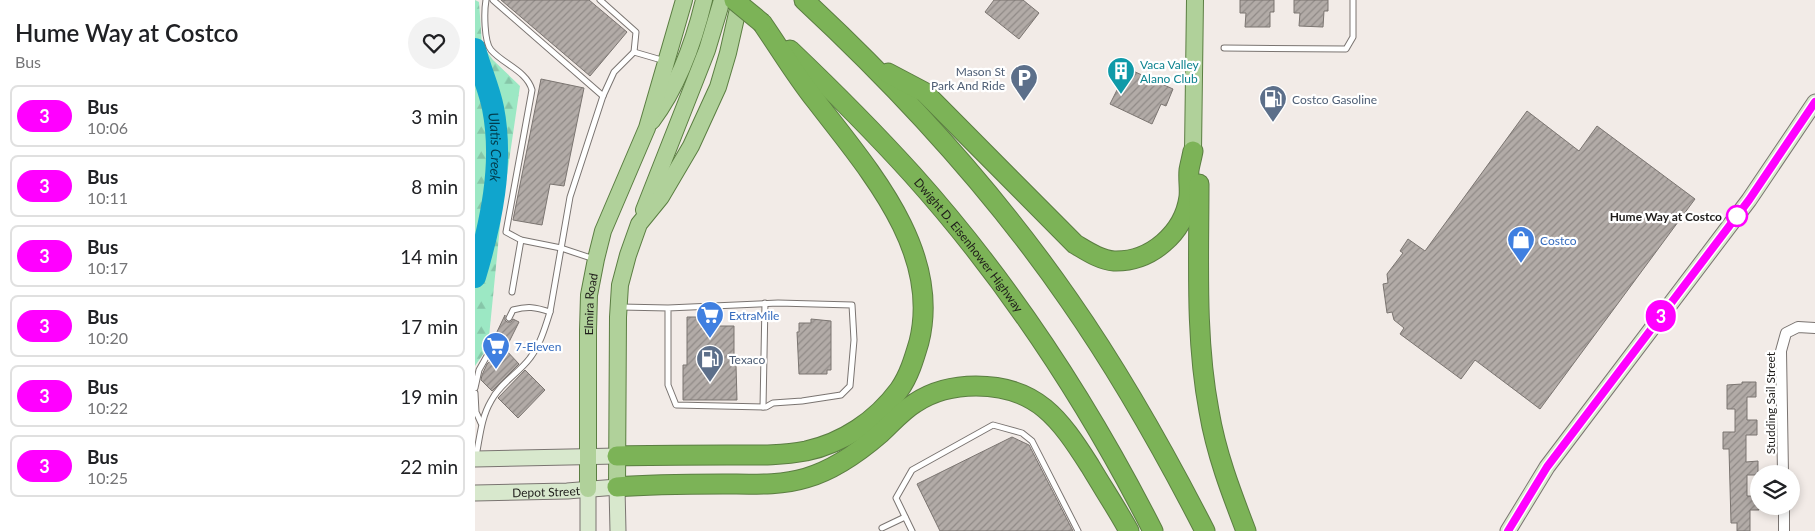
<!DOCTYPE html>
<style>
body{margin:0;font-family:Lato,sans-serif;background:#f2f2f2;color:#202124;height:100vh;display:flex;flex-direction:column;font-size:19px;white-space:nowrap}
*{box-sizing:border-box;margin:0}
p{font-size:16px;color:#757577}
.icon{flex:none;width:28px;height:28px;fill:none;stroke:currentColor;stroke-width:2;stroke-linecap:round;stroke-linejoin:round}
.map{position:relative;flex:1;overflow:hidden}
.details{display:flex;flex-direction:column;background:#fff;width:475px}
.details>*{flex:none}
.badge{padding:0 10px;border-radius:16px;font-size:18px;line-height:32px}
.tools{position:absolute;left:1275px;top:465px;display:grid;gap:10px}
.tools a{display:grid;place-items:center;width:50px;height:50px;border-radius:50%;background:#fff;box-shadow:0 2px 8px #0003;font-size:25px}
.map>.badge{position:absolute;translate:-50% -50%;box-shadow:0 0 0 2px #fff}
.round{display:grid;place-items:center;flex:none;width:52px;height:52px;border-radius:26px;background:#f2f2f2}
.summary{display:flex;align-items:center;justify-content:space-between;height:85px;padding:0 15px}
h1{font-size:24px;font-weight:600;line-height:38px}
ul{padding:0;list-style:none}
li{display:flex;align-items:center;gap:15px;height:62px;margin:0 10px 8px;padding:0 5px;border:2px solid #e0e0e0;border-radius:8px}
li div{flex:1}
li b{display:block;font-size:19px}
li em{font-style:normal}
li .badge{min-width:55px;font-weight:700;text-align:center}
main{display:flex;flex:1;min-height:0}
.map>svg:first-child{display:block}
.forest{fill:url(#forest-firs)}
.lines{fill:none;stroke-linecap:round;stroke-linejoin:round}
.river{stroke:#10a5cd;stroke-width:22}
.building{fill:url(#building-hatch);stroke:#7b7571}
.lane-casing{stroke:#7a7471;stroke-width:7}
.street-casing{stroke:#7a7471;stroke-width:12}
.secondary-casing{stroke:#7a7471;stroke-width:17}
.primary-casing{stroke:#5b7e42;stroke-width:18}
.highway-casing{stroke:#5b7e42;stroke-width:21}
.lane{stroke:#fff;stroke-width:5}
.street{stroke:#fff;stroke-width:10}
.secondary{stroke:#d8e8cd;stroke-width:15}
.primary{stroke:#b0d19a;stroke-width:16}
.highway{stroke:#7cb357;stroke-width:19}
.highway-bridge-casing{stroke:#5b7e42;stroke-width:21;stroke-linecap:butt}
.highway-bridge{stroke:#7cb357;stroke-width:19}
.line-casing{stroke:#fff;stroke-width:11}
.line{stroke:#f0f;stroke-width:8}
.stop-dot{fill:#fff;stroke:#f0f;stroke-width:2.5}
.labels{text-anchor:middle;dominant-baseline:central;stroke-width:4.5;stroke-linejoin:round;paint-order:stroke}
.culture-label{font-size:12px;fill:#0d838f;stroke:#fff;text-anchor:start}
.service-label{font-size:12px;fill:#4e5e75;stroke:#fff;text-anchor:start}
.stop-label{font-size:12px;font-weight:bold;fill:#1e1c1a;stroke:#fff;text-anchor:end}
.shop-label{font-size:12px;fill:#366cbe;stroke:#fff;text-anchor:start}
.street-label{font-size:12px;fill:#1e1c1a;stroke:#fff}
.water-label{font-size:14px;font-style:italic;fill:#023d4d;stroke:#fff}
</style>
<main>
<section class="details">
<div class="summary"><div><h1>Hume Way at Costco</h1><p>Bus</p></div><a class="round"><svg class="icon" aria-label="heart" viewBox="0 0 24 24"><path d="M12 20l-8-8c-3-5 5-10 8-4 3-6 11-1 8 4z"/></svg></a></div>
<ul>
<li><span class="badge" style="background:#f0f;color:#fff">3</span><div><b>Bus</b><p>10:06</p></div><em>3 min</em></li>
<li><span class="badge" style="background:#f0f;color:#fff">3</span><div><b>Bus</b><p>10:11</p></div><em>8 min</em></li>
<li><span class="badge" style="background:#f0f;color:#fff">3</span><div><b>Bus</b><p>10:17</p></div><em>14 min</em></li>
<li><span class="badge" style="background:#f0f;color:#fff">3</span><div><b>Bus</b><p>10:20</p></div><em>17 min</em></li>
<li><span class="badge" style="background:#f0f;color:#fff">3</span><div><b>Bus</b><p>10:22</p></div><em>19 min</em></li>
<li><span class="badge" style="background:#f0f;color:#fff">3</span><div><b>Bus</b><p>10:25</p></div><em>22 min</em></li>
</ul>
</section>
<div class="map">
<svg width="1340" height="531" viewBox="0 0 1340 531">
<defs>
<pattern id="forest-firs" width="22" height="20" patternUnits="userSpaceOnUse" patternTransform="scale(1.25)"><rect width="22" height="20" fill="#9ce8c4"/><path d="M5 1l3.5 6h-7zM16 11l3.5 6h-7z" fill="#86c6a8"/></pattern>
<pattern id="building-hatch" width="6" height="6" patternUnits="userSpaceOnUse" patternTransform="scale(1.25)"><rect width="6" height="6" fill="#b2aba7"/><path d="M-1 1l2-2M0 6l6-6M5 7l2-2" fill="none" stroke="#908a87"/></pattern>
</defs>
<rect width="100%" height="100%" fill="#f2ebe7"/>
<polygon class="forest" points="0,0 4,2 7,45 18,60 45,86 26,216 13,347 0,366"/>
<g class="lines">
<path class="river" id="s1" d="M 0,49 C 5,69 14,88 18,108 C 29,164 16,223 0,277"/>
</g>
<g class="building">
<polygon points="26,0 114,0 152,32 115,76"/>
<polygon points="519,0 548,0 564,13 544,39 510,12"/>
<polygon points="765,0 799,0 799,12 795,12 795,27 770,27 771,13 765,13"/>
<polygon points="819,0 853,0 853,11 849,11 848,27 824,26 825,13 819,13"/>
<polygon points="647,66 698,89 691,106 686,104 677,124 635,104 644,86 639,84"/>
<polygon points="66,79 109,88 89,186 75,184 67,225 38,220"/>
<polygon points="1052,111 1104,151 1122,126 1220,199 1065,409 1000,360 986,379 925,334 929,328 919,320 917,312 912,313 908,284 913,283 912,274 928,253 925,251 933,239 950,251"/>
<polygon points="30,315 30,320 32,322 36,322 38,319 44,322 32,346 25,342 24,337 20,336"/>
<polygon points="212,317 227,317 227,326 259,326 259,365 261,365 262,400 208,400 208,365 212,365"/>
<polygon points="336,319 356,321 356,370 352,370 352,374 324,374 322,332 324,332 324,323 336,323"/>
<polygon points="29,348 44,364 17,391 6,380 7,375 12,364"/>
<polygon points="50,370 70,390 43,418 23,398"/>
<polygon points="1267,382 1281,382 1281,397 1272,397 1272,420 1282,420 1282,435 1271,435 1271,462 1283,461 1283,475 1272,475 1272,496 1283,496 1284,510 1275,510 1275,531 1262,531 1262,523 1256,523 1254,449 1248,449 1248,432 1260,432 1260,409 1252,409 1252,385 1267,384"/>
<polygon points="537,437 554,445 598,531 465,531 442,484"/>
</g>
<g class="lines">
<defs>
<g id="lane">
<path d="M 11,0 C 9,11 9,42 16,50 C 28,64 52,71 57,90 L 31,232 L 46,240 L 86,248 L 119,259"/>
<polyline points="18,0 128,96"/>
<polyline points="125,0 161,32 159,52"/>
<polyline points="749,48 871,49 878,37 878,0"/>
<polyline points="37,292 46,240"/>
<polyline points="146,307 193,308 193,385 201,405 291,407 298,403 327,401 366,395 375,386 379,340 377,305 303,303 193,308"/>
<path d="M 34,318 L 38,310 C 53,306 60,307 75,312"/>
<polyline points="0,388 4,370 21,340"/>
<polyline points="0,393 1,412 6,423"/>
<polyline points="288,407 290,303"/>
<path d="M 1,456 C 5,437 6,418 16,401 C 25,383 44,373 55,358 C 65,345 70,328 75,312 L 95,197 L 128,96 L 139,72 L 159,52 L 190,61"/>
<polyline points="407,528 430,517"/>
<polyline points="437,531 421,498 437,470 518,425 547,433 557,441 603,531"/>
</g>
<g id="street">
<polyline points="1308,474 1306,351 1311,333 1323,327 1340,328"/>
<polyline points="1309,506 1309,531"/>
</g>
<g id="secondary">
<polyline points="0,459 142,456"/>
<polyline points="113,489 113,531"/>
<path id="s2" d="M 0,493 L 92,491 L 142,487 L 143,531"/>
<polyline points="1033,531 1072,467 1274,200 1340,102"/>
</g>
<g id="primary">
<path d="M 177,121 C 203,86 219,42 229,0"/>
<polyline points="718,151 720,0"/>
<polyline points="169,210 232,50 247,0"/>
<polyline points="142,487 143,317 145,285 153,255 164,224 186,197 216,146 243,87 253,53 265,0"/>
<path id="s3" d="M 113,489 L 113,330 L 114,295 L 121,259 L 128,231 L 172,128 L 209,0"/>
</g>
<g id="highway">
<path d="M 329,0 C 427,91 518,190 594,300 C 645,373 689,451 730,531"/>
<path id="s4" d="M 315,50 C 357,90 398,131 437,174 C 533,281 613,403 678,531"/>
<path d="M 413,73 L 449,92 L 600,244 C 612,251 625,260 639,261 C 676,262 709,233 714,197 C 715,188 713,179 714,170 C 715,164 717,157 718,151"/>
<path d="M 724,184 C 724,259 720,337 734,411 C 741,453 756,492 771,531"/>
<path d="M 142,456 C 179,455 215,455 252,455 C 278,455 305,456 331,451 C 368,443 401,421 424,390 C 434,376 439,359 444,342 C 467,250 392,168 341,101 C 321,76 305,49 287,23"/>
<path d="M 142,487 C 178,484 213,484 248,484 C 275,484 305,486 331,478 C 359,470 384,452 406,433 C 417,423 427,411 440,403 C 458,391 480,386 501,386 C 562,386 585,419 615,466 C 628,488 642,509 654,531"/>
</g>
</defs>
<use href="#lane" class="lane-casing"/>
<use href="#street" class="street-casing"/>
<use href="#secondary" class="secondary-casing"/>
<use href="#primary" class="primary-casing"/>
<use href="#highway" class="highway-casing"/>
<use href="#lane" class="lane"/>
<use href="#street" class="street"/>
<use href="#secondary" class="secondary"/>
<use href="#primary" class="primary"/>
<use href="#highway" class="highway"/>
<defs>
<polyline id="highway-bridge" points="259,0 287,23"/>
</defs>
<use href="#highway-bridge" class="highway-bridge-casing"/>
<use href="#highway-bridge" class="highway-bridge"/>
</g>
<g class="lines">
<defs>
<polyline id="line" points="1033,531 1072,467 1274,200 1340,102"/>
</defs>
<use href="#line" class="line-casing"/>
<use href="#line" class="line"/>
</g>
<defs>
<symbol id="building-pin" viewBox="-11 -11 22 30"><path d="M0 17L-7.5 6A9.5 9.5 0 1 1 7.5 6Z" fill="#0f9aa8" stroke="#fff"/><path d="M-4-6H4V6H1V3H-1V6H-4ZM-2.5-4.3h1.7v1.8h-1.7ZM.8-4.3h1.7v1.8H.8ZM-2.5-1h1.7V.8h-1.7ZM.8-1h1.7V.8H.8Z" fill="#fff"/></symbol>
<symbol id="parking-pin" viewBox="-11 -11 22 30"><path d="M0 17L-7.5 6A9.5 9.5 0 1 1 7.5 6Z" fill="#5c6f8a" stroke="#fff"/><path d="M-3.5-5.5H1a3.5 3.5 0 0 1 0 7H-1V5.5H-3.5ZM-1-3.4V-.6H.8a1.4 1.4 0 0 0 0-2.8Z" fill="#fff"/></symbol>
<symbol id="fuel-pin" viewBox="-11 -11 22 30"><path d="M0 17L-7.5 6A9.5 9.5 0 1 1 7.5 6Z" fill="#5c6f8a" stroke="#fff"/><path d="M-5.5-6h7V0h2V4h1.3V-2.5L3-4.5l.8-.8L6-3V5H2.5V1h-1V6h-7ZM-4.2-4.7v3.2H.2V-4.7Z" fill="#fff"/></symbol>
<symbol id="shop-pin" viewBox="-11 -11 22 30"><path d="M0 17L-7.5 6A9.5 9.5 0 1 1 7.5 6Z" fill="#3f7fe0" stroke="#fff"/><path d="M-5-2.5h2.3a2.7 3.5 0 0 1 5.4 0H5L5.5 6h-11ZM-1.5-2.5h3a1.5 2.3 0 0 0-3 0Z" fill="#fff"/></symbol>
<symbol id="supermarket-pin" viewBox="-11 -11 22 30"><path d="M0 17L-7.5 6A9.5 9.5 0 1 1 7.5 6Z" fill="#3f7fe0" stroke="#fff"/><path d="M-6-5.5h2.5l.6 2H6L4.5 2H-2.5L-4.4-4H-6ZM-1.5 3.2a1.3 1.3 0 1 0 .1 0ZM3 3.2a1.3 1.3 0 1 0 .1 0Z" fill="#fff"/></symbol>
</defs>
<g fill-rule="evenodd">
<use href="#building-pin" x="630" y="55" width="32" height="43"/>
<use href="#parking-pin" x="533" y="62" width="32" height="43"/>
<use href="#fuel-pin" x="782" y="83" width="32" height="43"/>
<use href="#shop-pin" x="1030" y="224" width="32" height="43"/>
<use href="#supermarket-pin" x="219" y="299" width="32" height="43"/>
<use href="#supermarket-pin" x="5" y="330" width="32" height="43"/>
<use href="#fuel-pin" x="219" y="343" width="32" height="43"/>
</g>
<circle class="stop-dot" cx="1262" cy="216" r="10"/>
<g class="labels">
<g class="culture-label">
<text x="665" y="64">Vaca Valley<tspan x="665" dy="14">Alano Club</tspan></text>
</g>
<g class="service-label">
<text x="530" y="71" text-anchor="end">Mason St<tspan x="530" dy="14">Park And Ride</tspan></text>
<text x="817" y="99">Costco Gasoline</text>
<text x="254" y="359">Texaco</text>
</g>
<g class="stop-label">
<text x="1247" y="216">Hume Way at Costco</text>
</g>
<g class="shop-label">
<text x="1065" y="240">Costco</text>
<text x="254" y="315">ExtraMile</text>
<text x="40" y="346">7-Eleven</text>
</g>
<g class="street-label">
<text stroke="none"><textPath href="#s4" startOffset="265">Dwight D. Eisenhower Highway</textPath></text>
<text stroke="none"><textPath href="#s3" startOffset="185">Elmira Road</textPath></text>
<text transform="translate(1295 403) rotate(-90)">Studding Sail Street</text>
<text stroke="none"><textPath href="#s2" startOffset="71">Depot Street</textPath></text>
</g>
<g class="water-label">
<text stroke="none"><textPath href="#s1" startOffset="101">Ulatis Creek</textPath></text>
</g>
</g>
</svg>
<div class="tools">
<a><svg class="icon" aria-label="layers" viewBox="0 0 24 24"><path d="M12 4l9 5-9 5-9-5zM3 14l9 5 9-5"/></svg></a>
</div>
<b class="badge" style="left:1186px;top:316px;background:#f0f;color:#fff">3</b>
</div>
</main>
